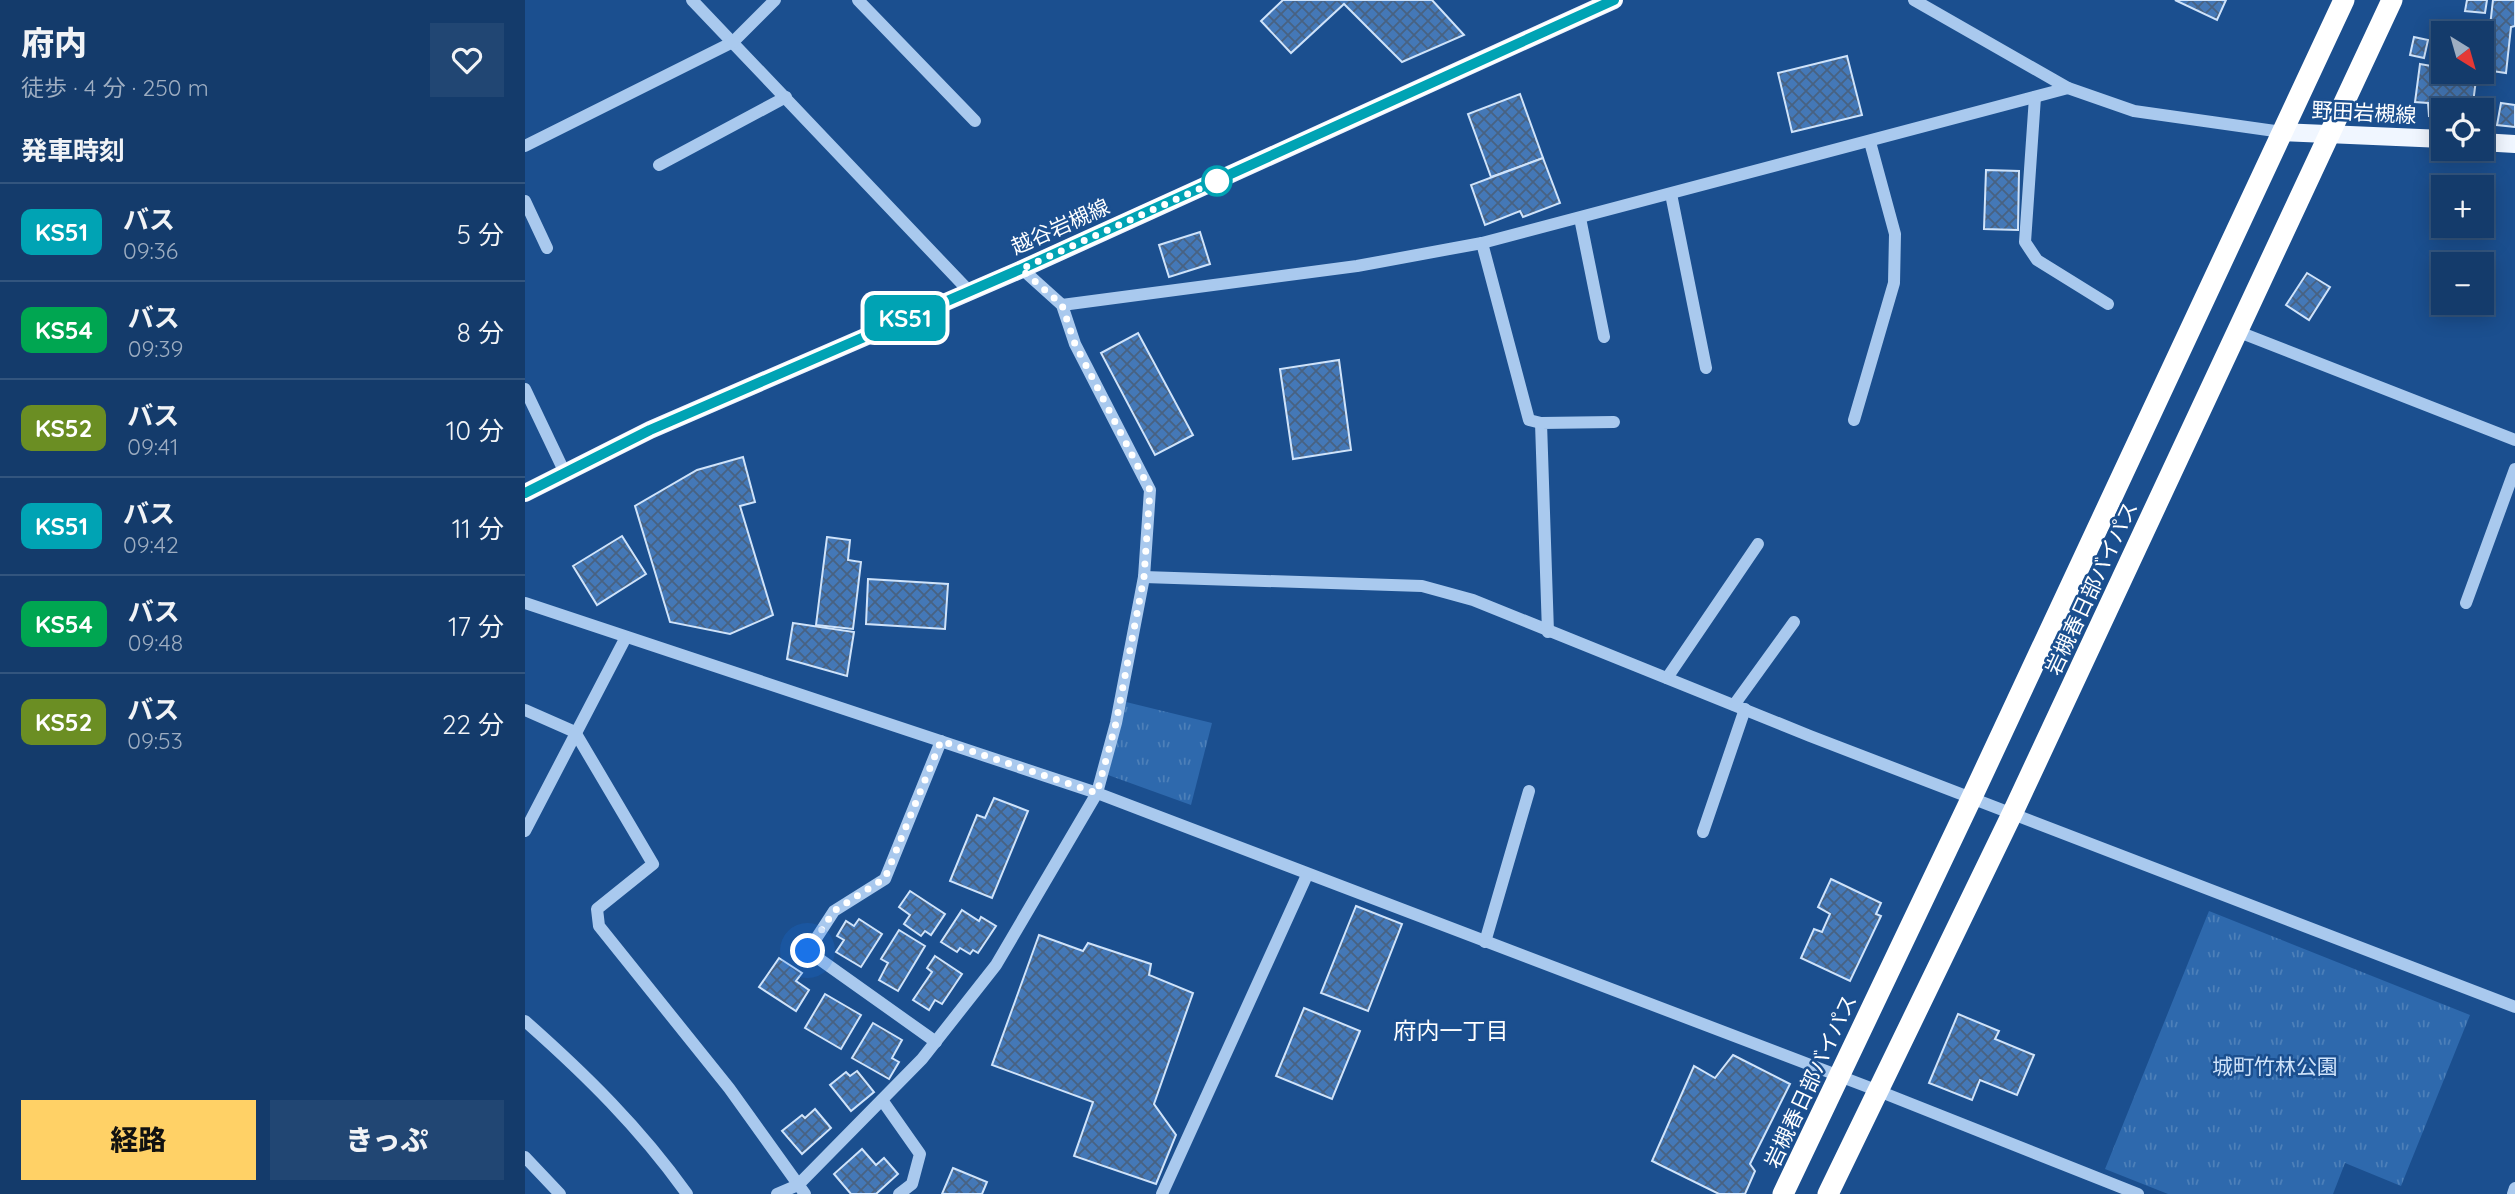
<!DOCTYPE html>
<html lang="ja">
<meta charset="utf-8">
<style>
body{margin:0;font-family:Quicksand,"Noto Sans JP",sans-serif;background:#214673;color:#f1f3f6;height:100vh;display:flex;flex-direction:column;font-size:26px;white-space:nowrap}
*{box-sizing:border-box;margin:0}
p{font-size:23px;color:#9dadc1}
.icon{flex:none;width:38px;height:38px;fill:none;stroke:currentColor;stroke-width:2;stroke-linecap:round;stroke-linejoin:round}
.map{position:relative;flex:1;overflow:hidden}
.side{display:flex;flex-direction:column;background:#143b6b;width:525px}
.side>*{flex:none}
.badge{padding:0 14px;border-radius:10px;font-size:24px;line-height:46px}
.needle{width:46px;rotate:143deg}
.tools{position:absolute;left:1906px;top:21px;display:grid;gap:14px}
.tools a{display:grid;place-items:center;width:63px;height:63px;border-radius:0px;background:#143b6b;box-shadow:0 4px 18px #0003,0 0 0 2px #33557e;font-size:35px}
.you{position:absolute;width:35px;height:35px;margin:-18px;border:5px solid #fff;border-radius:50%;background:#1a73e8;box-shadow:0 0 0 10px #1a73e833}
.map>.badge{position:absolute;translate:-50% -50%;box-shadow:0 0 0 4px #fff}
h2{padding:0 21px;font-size:26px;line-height:63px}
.round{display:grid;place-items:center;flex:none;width:74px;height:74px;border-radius:0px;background:#214673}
.head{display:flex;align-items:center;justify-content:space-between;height:119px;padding:0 21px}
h1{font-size:33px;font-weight:800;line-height:52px}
.primary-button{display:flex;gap:14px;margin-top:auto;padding:14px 21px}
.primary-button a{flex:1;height:80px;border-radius:0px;background:#ffd166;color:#111;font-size:28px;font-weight:800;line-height:80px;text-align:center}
.primary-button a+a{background:#214673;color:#f1f3f6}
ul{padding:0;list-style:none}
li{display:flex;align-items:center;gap:21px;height:98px;padding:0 21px;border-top:2px solid #33557e}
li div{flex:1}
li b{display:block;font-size:26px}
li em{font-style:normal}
li .badge{min-width:77px;font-weight:700;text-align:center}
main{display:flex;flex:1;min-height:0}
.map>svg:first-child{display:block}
.grass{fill:url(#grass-tufts)}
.building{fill:url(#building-cross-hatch);stroke:#cfe3fa;stroke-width:2}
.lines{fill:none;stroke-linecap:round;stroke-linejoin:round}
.minor{stroke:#a9c9ee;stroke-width:12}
.major{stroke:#f0f6ff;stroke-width:18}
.highway{stroke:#fff;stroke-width:21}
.line-casing{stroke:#fff;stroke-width:16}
.line{stroke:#00a3b4;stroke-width:10}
.walk{stroke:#fff;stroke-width:7;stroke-dasharray:0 12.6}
.stop-dot{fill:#fff;stroke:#00a3b4;stroke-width:3.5}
.labels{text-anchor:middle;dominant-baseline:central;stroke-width:5;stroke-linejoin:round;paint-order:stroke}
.street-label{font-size:21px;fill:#fff;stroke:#1b4f8f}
.park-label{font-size:21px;fill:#cfe3fa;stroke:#1b4f8f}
.neighbourhood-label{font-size:23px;fill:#fff;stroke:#1b4f8f}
</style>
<main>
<section class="side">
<div class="head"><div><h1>府内</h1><p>徒歩 · 4 分 · 250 m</p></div><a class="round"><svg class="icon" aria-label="heart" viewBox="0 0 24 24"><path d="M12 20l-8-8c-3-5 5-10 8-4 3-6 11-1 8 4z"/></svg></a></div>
<h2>発車時刻</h2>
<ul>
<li><span class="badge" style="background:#00a3b4;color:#fff">KS51</span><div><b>バス</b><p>09:36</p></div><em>5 分</em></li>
<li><span class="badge" style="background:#00a651;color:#fff">KS54</span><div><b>バス</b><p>09:39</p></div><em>8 分</em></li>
<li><span class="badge" style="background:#6b8e23;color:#fff">KS52</span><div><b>バス</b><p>09:41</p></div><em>10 分</em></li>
<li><span class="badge" style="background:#00a3b4;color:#fff">KS51</span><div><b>バス</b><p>09:42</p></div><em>11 分</em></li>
<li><span class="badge" style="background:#00a651;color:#fff">KS54</span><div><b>バス</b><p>09:48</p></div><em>17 分</em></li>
<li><span class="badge" style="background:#6b8e23;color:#fff">KS52</span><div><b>バス</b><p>09:53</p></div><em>22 分</em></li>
</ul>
<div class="primary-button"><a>経路</a><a>きっぷ</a></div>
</section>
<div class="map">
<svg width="1990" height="1194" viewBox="0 0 1990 1194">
<defs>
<pattern id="grass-tufts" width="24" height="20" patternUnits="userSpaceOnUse" patternTransform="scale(1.75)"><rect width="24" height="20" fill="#2e69ad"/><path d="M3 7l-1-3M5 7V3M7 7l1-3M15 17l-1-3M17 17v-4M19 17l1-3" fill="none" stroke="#4d80b9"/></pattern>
<pattern id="building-cross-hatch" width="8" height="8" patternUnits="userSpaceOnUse" patternTransform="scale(1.75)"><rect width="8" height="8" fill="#4478b7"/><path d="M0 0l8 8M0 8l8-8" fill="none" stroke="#486282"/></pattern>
</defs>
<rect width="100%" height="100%" fill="#1b4f8f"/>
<g class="grass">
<polygon points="601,702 687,723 666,805 583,775"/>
<polygon points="1684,911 1945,1015 1876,1186 1820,1163 1808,1194 1643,1194 1580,1169"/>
</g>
<g class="building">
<polygon points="758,0 907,0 939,35 877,62 819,4 766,53 736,21"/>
<polygon points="1650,0 1701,0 1692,20"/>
<polygon points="1942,0 1962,0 1960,13 1940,11"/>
<polygon points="1968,0 1990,0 1990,26 1986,27 1981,73 1960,70"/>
<polygon points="1889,37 1903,40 1899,58 1885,55"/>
<polygon points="1322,56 1337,115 1267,132 1253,73"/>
<polygon points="1895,64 1918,68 1918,72 1952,72 1948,103 1944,104 1943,110 1918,110 1918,118 1904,116 1903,103 1890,102"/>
<polygon points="995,94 1018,158 966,177 943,114"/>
<polygon points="1976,103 1990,105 1990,127 1972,125"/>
<polygon points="1018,158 1035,203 998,217 995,211 960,225 946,185"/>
<polygon points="1461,170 1494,171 1493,230 1459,229"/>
<polygon points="675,232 685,264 644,277 634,245"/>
<polygon points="1782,273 1805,287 1784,320 1761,305"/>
<polygon points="613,333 668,435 630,455 576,353"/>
<polygon points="814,360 826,450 768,459 755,369"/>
<polygon points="218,457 230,502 215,506 248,615 205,634 145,622 110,506 172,470"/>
<polygon points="97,536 121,574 72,605 48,566"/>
<polygon points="302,537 325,540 323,560 336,562 328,629 291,625"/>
<polygon points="343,579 423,584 420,629 341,624"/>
<polygon points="268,623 329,632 322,676 262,659"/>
<polygon points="469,798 503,811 467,898 425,881 452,815 460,818"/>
<polygon points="1306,879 1356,903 1351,914 1356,916 1325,981 1276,958 1289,929 1297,932 1305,914 1293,907"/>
<polygon points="385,891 420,914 406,935 400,931 396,936 379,924 385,915 374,907"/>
<polygon points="831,906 877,924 843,1011 796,993"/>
<polygon points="437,910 454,921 456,917 471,926 453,953 448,950 445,954 435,948 432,952 416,942"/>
<polygon points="334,919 357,934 336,967 311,952 319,940 312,936 321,921 329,926"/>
<polygon points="374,930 400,946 373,991 354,980 363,963 356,959"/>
<polygon points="514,935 558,951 563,943 626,964 624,975 668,993 629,1104 651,1135 631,1184 549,1156 568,1102 467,1065"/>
<polygon points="410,956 437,974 417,1004 410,1000 404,1010 388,1000 407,972 402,968"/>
<polygon points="254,958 277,973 271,981 284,990 271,1011 234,987"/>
<polygon points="300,994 336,1015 316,1049 280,1028"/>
<polygon points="779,1008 835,1031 807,1099 751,1076"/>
<polygon points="1433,1014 1474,1031 1470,1039 1509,1055 1492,1095 1455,1080 1447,1100 1404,1083"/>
<polygon points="348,1023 377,1040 367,1058 374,1062 364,1079 327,1058"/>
<polygon points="1208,1055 1265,1084 1225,1164 1230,1171 1220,1194 1194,1194 1127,1161 1169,1066 1190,1078"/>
<polygon points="332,1071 349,1092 326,1111 305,1085 321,1072 325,1076"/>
<polygon points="290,1109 306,1128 277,1154 257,1131 277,1115 280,1118"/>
<polygon points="337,1149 351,1165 359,1158 373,1174 351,1194 326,1194 309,1174"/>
<polygon points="428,1168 462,1182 457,1194 417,1194"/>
</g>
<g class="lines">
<g class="minor">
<polyline points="167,0 443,290"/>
<polyline points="333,0 450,121"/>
<polyline points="1389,0 1543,88 1609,111 1757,132"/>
<polyline points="1510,97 1500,242 1512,260 1583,304"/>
<polyline points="0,146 208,42 250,0"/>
<polyline points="134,165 261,97"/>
<polyline points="1146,194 1181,368"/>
<polyline points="0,201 22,248"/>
<polyline points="1055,218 1079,337"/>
<polyline points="957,243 1004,420 1016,423"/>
<polyline points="537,305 832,266 957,243 1543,88"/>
<polyline points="1714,332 1990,440"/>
<polyline points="0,389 40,473"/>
<polyline points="1329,420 1369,283 1370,234 1345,142"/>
<polyline points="619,577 897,586 948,600 1285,736 1990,1007"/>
<polyline points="0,603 572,793 1351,1090 1613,1194"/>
<polyline points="1941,603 1990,469"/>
<polyline points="1023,632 1016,423 1089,422"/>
<polyline points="1142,678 1233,544"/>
<polyline points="1209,705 1269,622"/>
<polyline points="0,710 50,732 128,864 72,909 74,926 204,1088 280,1194"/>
<polyline points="0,831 101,637"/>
<polyline points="1178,832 1220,709"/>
<polyline points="960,942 1004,791"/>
<path d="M 0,1021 C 60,1074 115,1128 162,1194"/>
<polyline points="411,1042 283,951 309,911 360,879 416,741"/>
<polyline points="357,1100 395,1154 387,1184 374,1194"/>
<polyline points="0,1157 35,1194"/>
<polyline points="252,1194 273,1185 397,1059 471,965 572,793 591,723 619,577 625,490 550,344 537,305 497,269"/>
<polyline points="637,1194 782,875"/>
<polyline points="1988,1194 1990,1188"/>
</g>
<g class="major">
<polyline points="1757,132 1918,139"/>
<polyline points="1956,142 1990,144"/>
<polyline points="0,493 125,430 497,269 1089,0"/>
</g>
<g class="highway">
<polyline points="1258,1194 1447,797 1819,0"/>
<polyline points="1303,1194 1488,812 1867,0"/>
</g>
</g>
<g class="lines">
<defs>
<polyline id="line" points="0,493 125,430 496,269 1089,0"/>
</defs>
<use href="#line" class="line-casing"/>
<use href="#line" class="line"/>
<polyline class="walk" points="283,951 309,911 360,878 416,741 572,793 591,723 619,577 625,490 550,344 537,305 496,269 694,180 692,181"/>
</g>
<circle class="stop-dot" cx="692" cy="181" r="14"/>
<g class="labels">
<g class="street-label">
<text transform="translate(1839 112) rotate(3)">野田岩槻線</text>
<text transform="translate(535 226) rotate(-24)">越谷岩槻線</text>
<text transform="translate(1566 588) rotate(-65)">岩槻春日部バイパス</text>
<text transform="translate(1285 1081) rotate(-65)">岩槻春日部バイパス</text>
</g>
<g class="park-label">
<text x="1750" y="1066">城町竹林公園</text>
</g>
<g class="neighbourhood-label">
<text x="926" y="1030">府内一丁目</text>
</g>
</g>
</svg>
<div class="tools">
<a><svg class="needle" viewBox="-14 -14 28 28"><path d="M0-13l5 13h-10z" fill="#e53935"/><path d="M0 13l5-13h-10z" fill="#9dadc1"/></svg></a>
<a><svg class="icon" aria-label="locate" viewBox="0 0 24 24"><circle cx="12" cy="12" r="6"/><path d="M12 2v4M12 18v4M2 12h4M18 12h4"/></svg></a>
<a>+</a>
<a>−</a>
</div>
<div class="you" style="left:283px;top:951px"></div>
<b class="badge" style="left:380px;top:318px;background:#00a3b4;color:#fff">KS51</b>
</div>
</main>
